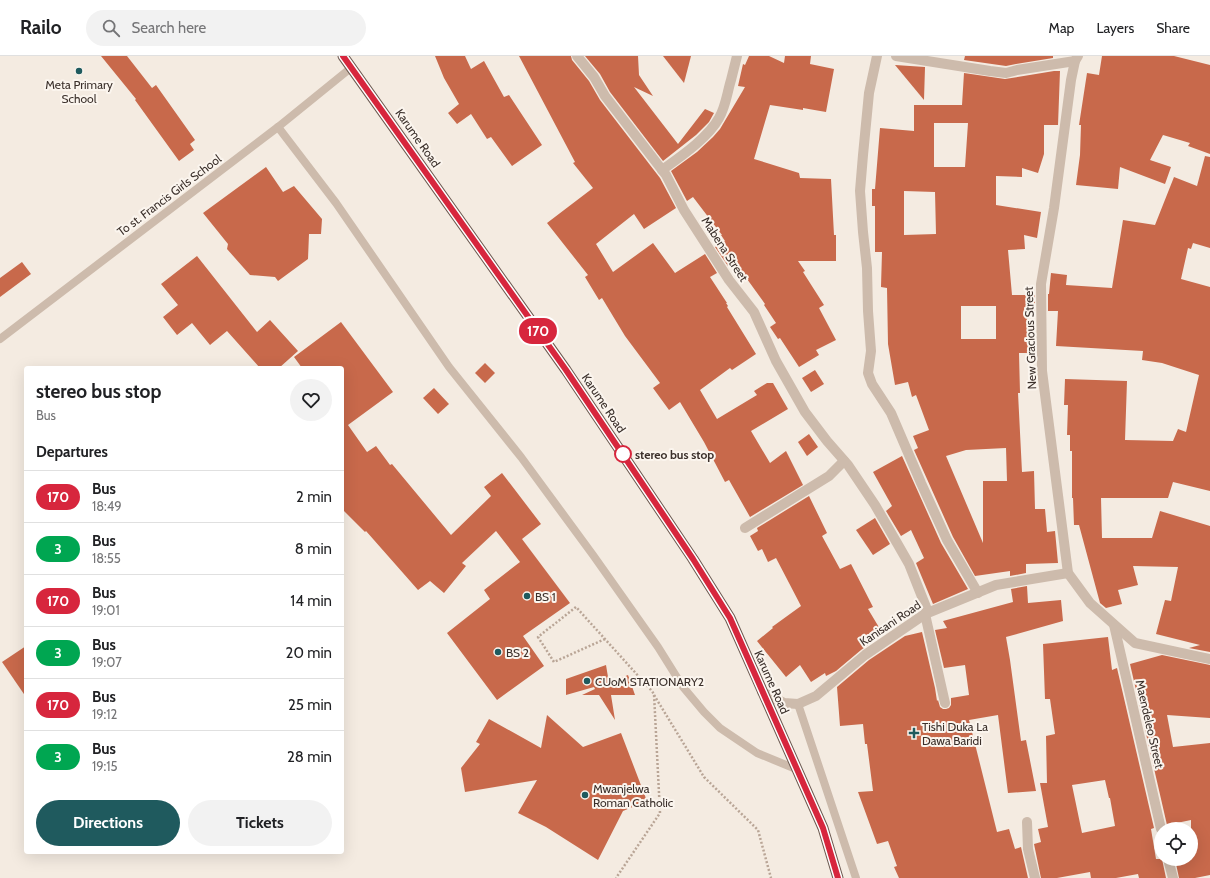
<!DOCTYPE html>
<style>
body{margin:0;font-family:Cabin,sans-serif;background:#f2f2f2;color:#202124;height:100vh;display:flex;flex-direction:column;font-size:15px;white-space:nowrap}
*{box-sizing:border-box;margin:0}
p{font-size:13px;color:#757577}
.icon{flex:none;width:22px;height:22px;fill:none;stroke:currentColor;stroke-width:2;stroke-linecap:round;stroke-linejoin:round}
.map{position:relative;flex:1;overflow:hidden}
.drawer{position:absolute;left:24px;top:310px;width:320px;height:488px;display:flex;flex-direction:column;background:#fff;border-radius:4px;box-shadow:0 4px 16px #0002}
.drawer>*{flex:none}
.badge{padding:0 8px;border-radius:13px;font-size:14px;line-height:26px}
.fabs{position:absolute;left:1154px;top:766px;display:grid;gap:8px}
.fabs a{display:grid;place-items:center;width:44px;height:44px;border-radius:50%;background:#fff;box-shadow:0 4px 16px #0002;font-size:20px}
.map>.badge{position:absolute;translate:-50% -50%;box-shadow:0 0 0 2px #fff}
h2{padding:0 12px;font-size:15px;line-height:36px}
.round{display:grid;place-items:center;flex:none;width:42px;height:42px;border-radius:21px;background:#f2f2f2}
.summary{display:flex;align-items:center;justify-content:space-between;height:68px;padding:0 12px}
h1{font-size:19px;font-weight:700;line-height:30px}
.action{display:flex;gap:8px;margin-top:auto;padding:8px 12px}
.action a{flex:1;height:46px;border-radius:24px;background:#1f5a5e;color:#fff;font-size:16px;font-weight:700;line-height:46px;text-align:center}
.action a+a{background:#f2f2f2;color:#202124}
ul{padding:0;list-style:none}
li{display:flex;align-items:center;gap:12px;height:52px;padding:0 12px;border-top:1px solid #e0e0e0}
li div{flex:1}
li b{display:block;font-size:15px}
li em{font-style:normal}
li .badge{min-width:44px;font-weight:700;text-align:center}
header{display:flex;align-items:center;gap:24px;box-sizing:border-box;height:56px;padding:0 20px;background:#fff;border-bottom:1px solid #e0e0e0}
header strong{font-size:19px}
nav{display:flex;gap:22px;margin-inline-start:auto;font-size:14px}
.search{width:280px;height:36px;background:#f2f2f2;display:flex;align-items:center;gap:10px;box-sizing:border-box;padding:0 14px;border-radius:22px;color:#757577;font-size:15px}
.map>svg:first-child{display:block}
.building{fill:#c8694b;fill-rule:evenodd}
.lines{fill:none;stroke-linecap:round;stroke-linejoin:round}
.path{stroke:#b9a596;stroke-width:2.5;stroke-dasharray:2 2;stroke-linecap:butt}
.service{stroke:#cdbbac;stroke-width:8}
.minor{stroke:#cdbbac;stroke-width:10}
.trunk{stroke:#6c584f;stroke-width:11}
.line-casing{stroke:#fff;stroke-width:9}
.line{stroke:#d7263d;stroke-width:6}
.poi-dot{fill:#1f5a5e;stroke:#fbf5ee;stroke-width:1.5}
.stop-dot{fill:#fff;stroke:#d7263d;stroke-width:2}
.labels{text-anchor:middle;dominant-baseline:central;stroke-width:4;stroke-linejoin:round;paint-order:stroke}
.poi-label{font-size:12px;fill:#3b302b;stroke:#fbf5ee;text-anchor:start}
.street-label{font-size:12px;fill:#3b302b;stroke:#fbf5ee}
.stop-label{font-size:12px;font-weight:bold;fill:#3b302b;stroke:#fbf5ee;text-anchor:start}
</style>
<header>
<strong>Railo</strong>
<div class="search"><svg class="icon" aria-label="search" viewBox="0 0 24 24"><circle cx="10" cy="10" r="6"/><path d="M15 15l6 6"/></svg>Search here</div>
<nav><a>Map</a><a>Layers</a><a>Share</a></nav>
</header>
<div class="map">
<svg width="1210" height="822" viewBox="0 0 1210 822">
<rect width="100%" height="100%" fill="#f4ebe1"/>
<g class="building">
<polygon points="101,0 127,0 152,32 156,29 195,84 190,88 194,94 179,105 135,44 136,43"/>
<polygon points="435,0 465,0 471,13 484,5 504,41 509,39 542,89 512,110 491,81 487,83 471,58 457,68 448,57 459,48 444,22"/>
<polygon points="519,0 571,0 572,4 589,25 600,44 660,122 676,152 644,173 634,158 596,188 613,216 653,187 675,217 705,198 717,217 710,221 727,247 726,247 728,250 727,251 756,298 732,314 730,312 700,334 717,363 757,339 754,335 767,327 773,327 788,353 751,375 770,407 786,395 803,429 750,461 729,424 725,426 704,386 680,346 669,354 653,332 660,327 625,280 602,242 599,244 585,221 588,219 547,167 593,132 573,107 575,106"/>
<polygon points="585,0 638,0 639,19 653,40 634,31 678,88 705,53 714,57 709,66 696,79 663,105 610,36 600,18"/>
<polygon points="663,0 691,0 684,27"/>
<polygon points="749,0 769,0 784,7 785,0 811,0 810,8 834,13 826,56 803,52 803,54 770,49 754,103 799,117 800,122 831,123 834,179 836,179 836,205 798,205 805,215 803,216 824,249 819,252 836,284 816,294 819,299 799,311 780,282 778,283 770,271 776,267 764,249 765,248 734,205 728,210 715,191 725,185 721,179 722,179 693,141 687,145 671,115 697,96 713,81 720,73 745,31 738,30 743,8 745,9"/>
<polygon points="965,0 1053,0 1053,2 1016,8 1006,10 964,4"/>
<polygon points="1102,0 1174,0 1210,9 1210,98 1188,90 1190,87 1163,79 1150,104 1171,111 1165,128 1120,111 1118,133 1076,129 1080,99 1081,69 1079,69 1087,17 1099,19"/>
<polygon points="895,9 925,11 924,44"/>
<path d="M 1054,15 L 1060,15 L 1058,69 L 1044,69 L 1044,98 L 1038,117 L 1022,112 L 1022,121 L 996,120 L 996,149 L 1041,156 L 1037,182 L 1024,179 L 1025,193 L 1008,194 L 1012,239 L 1035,239 L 1035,255 L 1027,255 L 1028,297 L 1019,297 L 1020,337 L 1018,337 L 1022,416 L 1034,415 L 1035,453 L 1045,453 L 1047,476 L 1055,475 L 1058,507 L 1026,508 L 1026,517 L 1010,520 L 1010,515 L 975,520 L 953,481 L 914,394 L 918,392 L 913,380 L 929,374 L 916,339 L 912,341 L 908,326 L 895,329 L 888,288 L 887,232 L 881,231 L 882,196 L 875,196 L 875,150 L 872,150 L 872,133 L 875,133 L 880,72 L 914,75 L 914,49 L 962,49 L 964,17 L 1005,23 ZM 934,67 L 968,67 L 965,111 L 934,111 ZM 904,135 L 935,136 L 936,178 L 904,179 ZM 961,250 L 996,250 L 996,283 L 961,283 ZM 1006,392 L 1007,425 L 983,425 L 983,487 L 946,400 L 966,394 Z"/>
<polygon points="1205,100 1210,101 1210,192 1193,187 1191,193 1188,192 1181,223 1210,231 1210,435 1173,426 1168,442 1101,442 1102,482 1152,482 1160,455 1210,470 1210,596 1189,592 1200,589 1156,578 1165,544 1171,545 1178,511 1133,510 1138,529 1118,534 1122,548 1106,552 1100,547 1079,469 1074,469 1073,442 1072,442 1072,395 1070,395 1070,379 1067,379 1068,349 1064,349 1065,323 1127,325 1125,384 1173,385 1178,373 1186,376 1199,319 1162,307 1142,304 1143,295 1056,290 1058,255 1048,255 1048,238 1049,238 1051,217 1067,219 1066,229 1112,232 1123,164 1155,169 1174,121 1197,130"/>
<polygon points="266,111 283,136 294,130 322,163 321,178 309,178 308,203 278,225 275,221 250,219 227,193 228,188 203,157"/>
<polygon points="197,200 257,276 270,264 298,295 279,312 260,312 227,275 210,289 192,267 177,279 163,261 178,249 161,228"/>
<polygon points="22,206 31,218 0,241 0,222"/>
<polygon points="341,266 393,336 348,369 367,396 376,390 390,409 392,408 451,479 491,440 484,431 502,417 541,468 522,483 570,547 523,580 544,610 497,644 447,577 490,543 484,534 520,506 496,475 462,507 466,510 444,537 430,525 418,534 366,475 365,476 342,453 342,312 302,312 294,301"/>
<polygon points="485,307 495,317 485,327 475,317"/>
<polygon points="815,314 824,328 811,336 802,322"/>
<polygon points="434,332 449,348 438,358 423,342"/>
<polygon points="809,378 818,391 807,400 798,386"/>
<polygon points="902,400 941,487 968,533 933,548 916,507 924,502 911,474 901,480 886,455 892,450 873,416"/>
<polygon points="809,440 827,477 822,480 840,513 851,508 873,551 868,553 883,578 861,594 836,615 826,620 825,617 811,626 800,609 786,621 757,585 773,572 772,571 801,550 776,502 768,506 762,493 758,495 750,480 758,475 757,472"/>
<polygon points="875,462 890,488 873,499 856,474"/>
<polygon points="1027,530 1028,547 1061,544 1063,565 1006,581 1010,604 1021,685 1026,684 1036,735 1008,737 998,659 969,664 997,776 1009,773 1015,793 1021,791 1028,822 899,822 894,811 897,810 888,785 877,788 858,736 873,735 867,688 865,688 863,668 840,670 837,631 869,604 905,580 922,576 935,632 937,645 938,644 940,651 943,653 946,653 949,652 951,649 951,642 969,639 965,609 944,612 935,574 947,572 943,565 1013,546 1011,533"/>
<path d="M 1108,581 L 1112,614 L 1117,612 L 1154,772 L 1151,773 L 1156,803 L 1162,803 L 1166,822 L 1139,822 L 1138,818 L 1116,822 L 1091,822 L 1090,816 L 1057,822 L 1041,822 L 1034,788 L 1041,786 L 1038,773 L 1048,771 L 1040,727 L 1047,727 L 1046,680 L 1055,678 L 1050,643 L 1045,643 L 1043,588 ZM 1105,724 L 1109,742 L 1110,742 L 1115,770 L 1082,777 L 1072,729 Z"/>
<polygon points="26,590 26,641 2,606"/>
<polygon points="1162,599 1210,609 1210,662 1167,659 1173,691 1210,687 1210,819 1195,822 1179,822 1175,803 1191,803 1191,764 1167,769 1130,608"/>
<polygon points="606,609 609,627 628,619 635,639 611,639 615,664 599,639 582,639 595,633 594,631 566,639 566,623"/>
<polygon points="547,659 583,691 621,677 647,745 623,755 598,804 546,771 518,757 537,724 465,736 461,712 480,688 476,686 489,663 541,692"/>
</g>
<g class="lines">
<g class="path">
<polyline points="605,583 554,606 538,581 576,551 651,634 654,638 660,757 616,822"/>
<polyline points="654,639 704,721 758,774 771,822"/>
</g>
<g class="service">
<polyline points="278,71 336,147 449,311 521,401 593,499 658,591 683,631 704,656 720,672 757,697 796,713"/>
<polyline points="0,283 278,71 352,11"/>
<polyline points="798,648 856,822"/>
</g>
<g class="minor">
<polyline points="577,0 594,21 605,40 666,119 684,154 729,224 754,256 776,305 805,356 827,385 848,409 875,449 897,487 909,508 928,556"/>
<polyline points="877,0 869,37 863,99 860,135 863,176 867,212 868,255 871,295 868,317 872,328 891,357 921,427 947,484 978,537"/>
<polyline points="896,0 990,15 1006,17 1017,14 1075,5"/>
<polyline points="1078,0 1075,5 1071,24 1054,152 1041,228 1042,315 1068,517 1090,547 1135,587 1210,603"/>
<path d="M 662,114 C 680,101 708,82 719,62 C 726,50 727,37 731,24 C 733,16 735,8 737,0"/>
<polyline points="745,472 829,420 844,405"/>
<polyline points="925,558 945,647"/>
<polyline points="1114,569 1161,773"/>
<polyline points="762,636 784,647 798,648 816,640 865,599 925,558 996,529 1068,517"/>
<polyline points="1027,766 1028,793 1035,822"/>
<polyline points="1168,803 1173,822"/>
</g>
<polyline class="trunk" points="343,0 566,314 693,503 730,562 823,772 838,822"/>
</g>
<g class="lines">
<defs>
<polyline id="line" points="343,0 566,314 693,503 730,562 823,772 838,822"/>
</defs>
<use href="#line" class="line-casing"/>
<use href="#line" class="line"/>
</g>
<g class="poi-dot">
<circle cx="79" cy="15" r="4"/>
<circle cx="527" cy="540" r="4"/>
<circle cx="498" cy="596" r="4"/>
<circle cx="587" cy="625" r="4"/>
<path d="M912 671h4v4h4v4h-4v4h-4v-4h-4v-4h4z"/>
<circle cx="585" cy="739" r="4"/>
</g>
<circle class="stop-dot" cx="623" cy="398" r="8"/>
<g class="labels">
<g class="poi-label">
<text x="79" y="28" text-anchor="middle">Meta Primary<tspan x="79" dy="14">School</tspan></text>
<text x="535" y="540">BS 1</text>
<text x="506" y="596">BS 2</text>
<text x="595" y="625">CUoM STATIONARY2</text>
<text x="922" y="670">Tishi Duka La<tspan x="922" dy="14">Dawa Baridi</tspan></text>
<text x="593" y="732">Mwanjelwa<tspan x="593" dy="14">Roman Catholic</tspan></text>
</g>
<g class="street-label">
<text transform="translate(418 82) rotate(55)">Karume Road</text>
<text transform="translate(169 139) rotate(-37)">To st. Francis Girls School</text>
<text transform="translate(725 193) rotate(57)">Mabena Street</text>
<text transform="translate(1030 282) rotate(-92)">New Gracious Street</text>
<text transform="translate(604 347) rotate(56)">Karume Road</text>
<text transform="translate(890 567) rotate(-34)">Kanisani Road</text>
<text transform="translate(772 626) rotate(66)">Karume Road</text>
<text transform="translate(1150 668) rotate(77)">Maendeleo Street</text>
</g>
<g class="stop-label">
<text x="635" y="398">stereo bus stop</text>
</g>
</g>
</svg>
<div class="fabs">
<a><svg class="icon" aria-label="locate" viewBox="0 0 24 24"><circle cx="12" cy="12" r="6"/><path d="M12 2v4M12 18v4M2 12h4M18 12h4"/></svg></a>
</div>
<b class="badge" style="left:538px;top:275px;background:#d7263d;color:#fff">170</b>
<section class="drawer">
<div class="summary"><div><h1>stereo bus stop</h1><p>Bus</p></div><a class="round"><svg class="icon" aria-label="heart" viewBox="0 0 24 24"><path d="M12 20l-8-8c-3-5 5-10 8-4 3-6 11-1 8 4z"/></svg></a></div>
<h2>Departures</h2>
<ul>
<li><span class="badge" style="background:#d7263d;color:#fff">170</span><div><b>Bus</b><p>18:49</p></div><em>2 min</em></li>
<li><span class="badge" style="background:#00a651;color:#fff">3</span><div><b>Bus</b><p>18:55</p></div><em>8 min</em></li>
<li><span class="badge" style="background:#d7263d;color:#fff">170</span><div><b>Bus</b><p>19:01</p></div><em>14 min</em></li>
<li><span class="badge" style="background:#00a651;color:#fff">3</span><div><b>Bus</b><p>19:07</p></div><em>20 min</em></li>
<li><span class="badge" style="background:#d7263d;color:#fff">170</span><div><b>Bus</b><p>19:12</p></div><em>25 min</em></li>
<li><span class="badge" style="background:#00a651;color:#fff">3</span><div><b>Bus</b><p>19:15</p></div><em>28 min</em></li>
</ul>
<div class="action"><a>Directions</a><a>Tickets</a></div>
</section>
</div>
